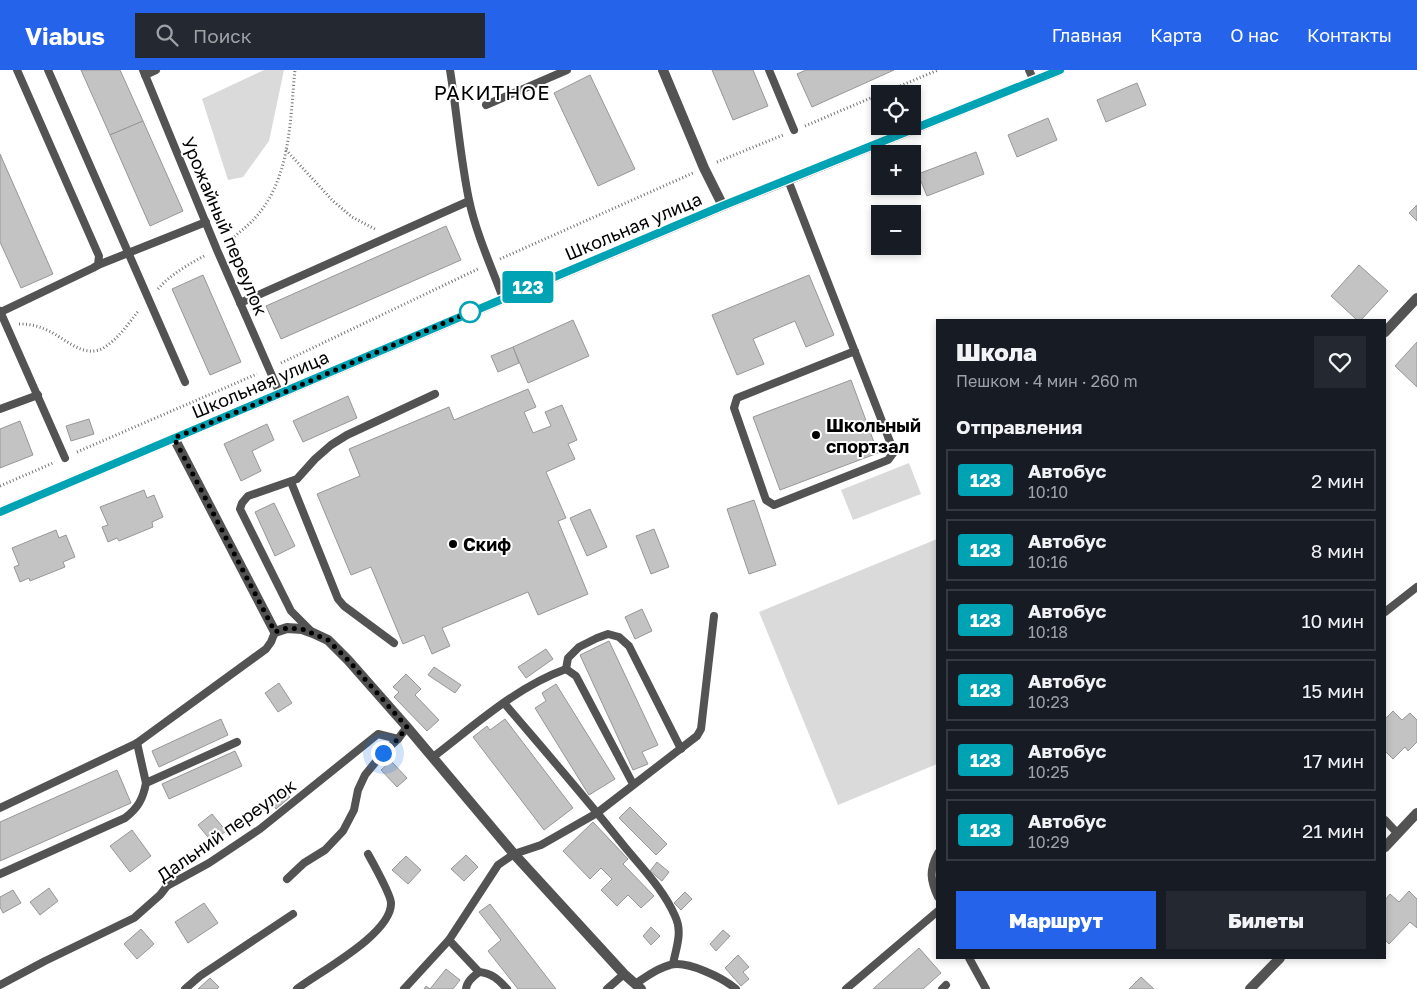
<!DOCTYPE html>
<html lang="ru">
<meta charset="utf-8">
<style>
body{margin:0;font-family:"Golos Text",sans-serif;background:#242831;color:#f1f3f6;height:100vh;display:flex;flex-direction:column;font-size:19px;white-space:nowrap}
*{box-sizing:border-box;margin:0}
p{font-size:16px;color:#9ea1a6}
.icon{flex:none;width:28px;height:28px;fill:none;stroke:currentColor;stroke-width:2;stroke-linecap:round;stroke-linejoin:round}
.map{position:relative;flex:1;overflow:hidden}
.sheet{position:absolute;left:936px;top:249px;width:450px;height:640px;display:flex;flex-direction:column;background:#171b24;border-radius:0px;box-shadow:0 2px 8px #0003}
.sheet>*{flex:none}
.badge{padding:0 10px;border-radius:4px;font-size:18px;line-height:32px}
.buttons{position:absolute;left:871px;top:15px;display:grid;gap:10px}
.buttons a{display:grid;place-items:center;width:50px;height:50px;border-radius:0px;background:#171b24;box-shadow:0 2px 8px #0003;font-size:25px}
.you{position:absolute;width:25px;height:25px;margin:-12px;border:4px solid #fff;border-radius:50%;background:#1a73e8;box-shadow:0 0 0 8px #1a73e833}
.map>.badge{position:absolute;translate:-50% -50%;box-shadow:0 0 0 2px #fff}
h2{padding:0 20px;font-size:19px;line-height:45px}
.round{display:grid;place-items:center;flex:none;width:52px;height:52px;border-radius:0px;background:#242831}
.headline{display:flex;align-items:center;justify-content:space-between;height:85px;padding:0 20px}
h1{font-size:24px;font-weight:800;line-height:38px}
.cta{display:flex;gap:10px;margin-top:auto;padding:10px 20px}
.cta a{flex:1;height:58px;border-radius:0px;background:#2563eb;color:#fff;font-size:20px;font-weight:800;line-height:58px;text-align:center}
.cta a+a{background:#242831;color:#f1f3f6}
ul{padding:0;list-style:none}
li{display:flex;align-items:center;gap:15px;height:62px;margin:0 10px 8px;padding:0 10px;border:2px solid #363941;border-radius:0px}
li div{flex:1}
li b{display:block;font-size:19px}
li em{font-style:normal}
li .badge{min-width:55px;font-weight:700;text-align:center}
header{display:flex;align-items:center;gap:30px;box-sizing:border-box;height:70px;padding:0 25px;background:#2563eb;color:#fff}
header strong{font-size:24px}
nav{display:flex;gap:28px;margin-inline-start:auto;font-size:18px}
.search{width:350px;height:45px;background:#242831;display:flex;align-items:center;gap:12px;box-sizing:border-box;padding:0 18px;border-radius:0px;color:#9ea1a6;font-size:19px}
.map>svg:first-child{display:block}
.green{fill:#dadada}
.building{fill:#c3c3c3;stroke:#979797}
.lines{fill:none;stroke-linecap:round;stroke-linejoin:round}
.path{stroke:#757575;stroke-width:3;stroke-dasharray:1 2.5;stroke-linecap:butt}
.lane{stroke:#535353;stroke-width:8}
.street{stroke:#535353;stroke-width:10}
.secondary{stroke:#202020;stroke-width:10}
.line-casing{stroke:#fff;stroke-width:11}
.line{stroke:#00a3b4;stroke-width:8}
.walk{stroke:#000;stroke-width:5;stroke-dasharray:0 9}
.stop-dot{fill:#fff;stroke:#00a3b4;stroke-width:2.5}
.poi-dot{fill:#000;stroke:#fff;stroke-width:2}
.labels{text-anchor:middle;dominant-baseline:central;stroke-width:4;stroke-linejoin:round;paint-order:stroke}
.street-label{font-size:18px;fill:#000;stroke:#fff}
.poi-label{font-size:18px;font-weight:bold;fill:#000;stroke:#fff;text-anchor:start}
.quarter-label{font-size:20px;letter-spacing:1px;fill:#000;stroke:#fff}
</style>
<header>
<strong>Viabus</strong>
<div class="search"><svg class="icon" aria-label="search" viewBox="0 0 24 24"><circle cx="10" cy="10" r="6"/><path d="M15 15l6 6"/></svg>Поиск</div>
<nav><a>Главная</a><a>Карта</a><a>О нас</a><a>Контакты</a></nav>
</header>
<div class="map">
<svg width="1417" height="919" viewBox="0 0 1417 919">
<rect width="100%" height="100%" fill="#fff"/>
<g class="green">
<polygon points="264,0 284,0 269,71 243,107 228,110 202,29"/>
<polygon points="909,393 921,424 853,450 841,420"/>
<polygon points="937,469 937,694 838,735 759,542"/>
</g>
<g class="building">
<polygon points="81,0 120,0 143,51 110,65"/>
<polygon points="712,0 753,0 768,36 733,50"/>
<polygon points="806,0 894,0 812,37 797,4"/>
<polygon points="590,5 635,99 598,116 554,23"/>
<polygon points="1137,13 1146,35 1106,52 1097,30"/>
<polygon points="1048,48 1057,70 1017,87 1008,65"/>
<polygon points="143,51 183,141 150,156 110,65"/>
<polygon points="976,82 984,104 927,126 918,104"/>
<polygon points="0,84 53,204 21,218 0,172"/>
<polygon points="1417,135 1417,151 1409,143"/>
<polygon points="446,156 461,190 281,269 266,236"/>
<polygon points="1359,195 1388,221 1361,250 1357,250 1331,226"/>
<polygon points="203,205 241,292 210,305 172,219"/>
<polygon points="809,205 834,265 806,277 795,251 753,269 764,294 737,305 712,245"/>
<polygon points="573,250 589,286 528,313 513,277"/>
<polygon points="1417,272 1417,317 1395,296"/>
<polygon points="513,277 519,293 498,302 491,286"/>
<polygon points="851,310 878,383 780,420 753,347"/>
<polygon points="528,319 536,337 524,342 533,363 551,356 545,342 562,335 577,370 568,374 575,389 546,402 566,448 558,451 588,524 538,545 528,522 442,558 450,576 432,584 424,565 403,574 371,497 351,505 317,424 360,406 349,379 449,337 454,350"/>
<polygon points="348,326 357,348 303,372 293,351"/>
<polygon points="89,349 94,364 71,371 66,356"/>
<polygon points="20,351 33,385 0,398 0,359"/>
<polygon points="267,354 274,370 252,381 261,401 241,411 224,374"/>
<polygon points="144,420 147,428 154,425 163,447 152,452 153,457 119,471 117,468 108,472 102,457 108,455 100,437"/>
<polygon points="754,430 776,495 749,504 727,439"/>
<polygon points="274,433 295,476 275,486 255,442"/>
<polygon points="590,439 607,477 587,486 570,448"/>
<polygon points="654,459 669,497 651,504 636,466"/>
<polygon points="56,460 59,468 66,465 75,487 63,492 65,497 30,511 29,508 20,512 14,497 19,495 12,478"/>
<polygon points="642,539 652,561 635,569 625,547"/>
<polygon points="609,571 658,675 642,682 648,694 633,700 580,585"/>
<polygon points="546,579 553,589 526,608 518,597"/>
<polygon points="434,597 461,615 455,623 428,605"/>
<polygon points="406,604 421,619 415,625 439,650 427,661 394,627 399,622 393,617"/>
<polygon points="279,613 292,633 278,642 265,623"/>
<polygon points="556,614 615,709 589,725 535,638 546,631 542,623"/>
<polygon points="1393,641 1402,650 1410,643 1417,650 1417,672 1408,681 1405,677 1393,689 1385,681 1385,649"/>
<polygon points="221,649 228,665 159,697 152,681"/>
<polygon points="505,649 573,738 544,760 473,667 487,656 490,660"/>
<polygon points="235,681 242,696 169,729 162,714"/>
<polygon points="391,691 407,708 397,717 381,700"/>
<polygon points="117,700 131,733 0,791 0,752"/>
<polygon points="281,717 290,727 276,739 268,728"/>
<polygon points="630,737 667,774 656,785 619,748"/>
<polygon points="212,744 226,761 212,772 198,755"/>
<polygon points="593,752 628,789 623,794 654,826 641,838 628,825 617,836 601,820 612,809 601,798 590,809 563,781"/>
<polygon points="132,760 151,786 130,802 110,776"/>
<polygon points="466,785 478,797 464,811 451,799"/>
<polygon points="406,786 421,800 408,814 392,800"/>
<polygon points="657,792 669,802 662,811 650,801"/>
<polygon points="49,818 58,831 40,845 30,832"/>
<polygon points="13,820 21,833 3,843 0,837 0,827"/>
<polygon points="1409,821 1417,829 1417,858 1410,852 1389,874 1385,870 1385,830 1390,824 1399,832"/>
<polygon points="685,822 692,829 681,840 674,833"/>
<polygon points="204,833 218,853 188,873 175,852"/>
<polygon points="490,834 556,919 518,919 488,881 501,870 479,842"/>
<polygon points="651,857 660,866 651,875 643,866"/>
<polygon points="141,859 154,874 137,889 124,874"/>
<polygon points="723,860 730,866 716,881 710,874"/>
<polygon points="919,878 941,903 923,919 873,919"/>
<polygon points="738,885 749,897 743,902 749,909 741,916 725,898"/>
<polygon points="446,899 460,910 453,919 424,919 426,916 430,919"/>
<polygon points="1141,907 1154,919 1129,919"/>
<polygon points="210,908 219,917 217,919 198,919"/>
</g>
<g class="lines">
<g class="path">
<polyline points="881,24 938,0"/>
<polyline points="805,56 880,24"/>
<polyline points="286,80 333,131 352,147 375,159"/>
<polyline points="717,92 783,65"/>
<path d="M 226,173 C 236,165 247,157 255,148 C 291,109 290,49 295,0"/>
<polyline points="500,189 693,103"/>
<path d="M 158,219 C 171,204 189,194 206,185"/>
<path d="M 19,254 C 30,254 39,256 49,261 C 66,269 85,290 105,277 C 119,268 129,253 139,240"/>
<polyline points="281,293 478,199"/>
<polyline points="77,382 257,304"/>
<polyline points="0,416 53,393"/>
</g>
<g class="lane">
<polyline points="48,0 185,312"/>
<polyline points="143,0 217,180 280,324"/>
<path d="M 450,0 C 457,43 460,87 469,130 C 476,163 491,196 503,228"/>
<polyline points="769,0 794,60"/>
<polyline points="1029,0 1034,11"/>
<polyline points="145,5 156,0"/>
<polyline points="486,35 567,0"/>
<polyline points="788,110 894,382 888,390 774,435 766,430 734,338 737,328 855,281"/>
<polyline points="98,195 206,152"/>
<polyline points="240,233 469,131"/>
<polyline points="0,241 65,388"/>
<polyline points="1,242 93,198 98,195 99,186 17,0"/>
<polyline points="0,339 38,325"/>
<polyline points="291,412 338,529 344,536 394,573"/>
<polyline points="1385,542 1417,517"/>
<polyline points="312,562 291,541 240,439 242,433 248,426 297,409 315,389 331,375 347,365 435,324"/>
<polyline points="566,599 568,588 579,577 597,568 608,564 619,567 629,576 681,679"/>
<path d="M 504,633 C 544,680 585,727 624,776 C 642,798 664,820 675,846 C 683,862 676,878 673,894"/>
<polyline points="137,673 146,713 237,672"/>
<path d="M 433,687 C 474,656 516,617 566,599 L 576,606 L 633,714"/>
<polyline points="0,738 137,673 266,579 271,572 275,562"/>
<polyline points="1385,750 1398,764"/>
<path d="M 938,783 C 929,800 930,810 938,827"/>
<path d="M 0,804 L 125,748 C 138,738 143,729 146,713"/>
<polyline points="287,809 304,793 325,780 343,761 354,740 358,720 365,705 383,683 398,669"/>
<polyline points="449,870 479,902"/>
<polyline points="969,888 986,919"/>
<path d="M 635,914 C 646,907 657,898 670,895 C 687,890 723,908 736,919"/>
<polyline points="0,915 45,891 134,848 160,825 167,816 209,793 260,759 378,664 398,669 407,657"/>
<polyline points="185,919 200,906 293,844"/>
<path d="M 297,919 C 319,902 392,864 391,833 C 391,826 373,793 368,784"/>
<polyline points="404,919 449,870 498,795 514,784 541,775 597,743 697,666 701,659 714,546"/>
<path d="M 466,919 C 467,911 473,907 479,902 C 492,903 499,910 507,919"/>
<polyline points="607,919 624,904"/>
<polyline points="846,919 938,841"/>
<polyline points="942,919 946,915"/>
</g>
<g class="street">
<polyline points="663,0 704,98 723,136"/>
<polyline points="1385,262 1417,228"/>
<polyline points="174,368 275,562 287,558 302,559 313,563 328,570 348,590 407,657 514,784 624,904 641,919"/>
<polyline points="1385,777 1417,743"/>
<polyline points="1250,919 1280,888"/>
</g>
<polyline class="secondary" points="0,442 723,136 1060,0"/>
</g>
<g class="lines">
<defs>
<polyline id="line" points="0,442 722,136 1060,0"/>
</defs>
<use href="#line" class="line-casing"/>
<use href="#line" class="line"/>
<polyline class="walk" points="383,683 398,669 407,657 348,590 328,570 302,559 287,558 275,562 174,368 280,324 472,241 470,242"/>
</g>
<circle class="stop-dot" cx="470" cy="242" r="10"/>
<g class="poi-dot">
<circle cx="816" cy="365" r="5"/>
<circle cx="453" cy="474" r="5"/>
</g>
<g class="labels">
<g class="street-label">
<text transform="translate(225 156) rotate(67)">Урожайный переулок</text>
<text transform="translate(633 156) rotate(-23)">Школьная улица</text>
<text transform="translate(260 314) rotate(-23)">Школьная улица</text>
<text transform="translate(226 760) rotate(-35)">Дальний переулок</text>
</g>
<g class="poi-label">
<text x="826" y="355">Школьный<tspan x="826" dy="21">спортзал</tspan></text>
<text x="463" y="474">Скиф</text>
</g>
<g class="quarter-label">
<text x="492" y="22">РАКИТНОЕ</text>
</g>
</g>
</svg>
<div class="buttons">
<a><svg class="icon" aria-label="locate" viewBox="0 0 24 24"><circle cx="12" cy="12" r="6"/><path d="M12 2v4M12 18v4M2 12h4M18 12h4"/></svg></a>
<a>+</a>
<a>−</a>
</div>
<div class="you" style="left:383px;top:683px"></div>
<b class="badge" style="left:528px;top:217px;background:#00a3b4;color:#fff">123</b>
<section class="sheet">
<div class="headline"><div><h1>Школа</h1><p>Пешком · 4 мин · 260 m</p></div><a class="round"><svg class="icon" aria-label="heart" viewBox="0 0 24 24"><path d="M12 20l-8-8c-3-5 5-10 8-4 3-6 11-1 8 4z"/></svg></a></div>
<h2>Отправления</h2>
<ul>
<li><span class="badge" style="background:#00a3b4;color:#fff">123</span><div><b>Автобус</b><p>10:10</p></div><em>2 мин</em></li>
<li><span class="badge" style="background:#00a3b4;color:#fff">123</span><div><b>Автобус</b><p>10:16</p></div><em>8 мин</em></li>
<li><span class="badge" style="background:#00a3b4;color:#fff">123</span><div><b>Автобус</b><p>10:18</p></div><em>10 мин</em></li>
<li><span class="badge" style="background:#00a3b4;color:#fff">123</span><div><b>Автобус</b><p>10:23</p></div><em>15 мин</em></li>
<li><span class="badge" style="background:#00a3b4;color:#fff">123</span><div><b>Автобус</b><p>10:25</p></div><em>17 мин</em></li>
<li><span class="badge" style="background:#00a3b4;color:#fff">123</span><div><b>Автобус</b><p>10:29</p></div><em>21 мин</em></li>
</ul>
<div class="cta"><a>Маршрут</a><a>Билеты</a></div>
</section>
</div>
